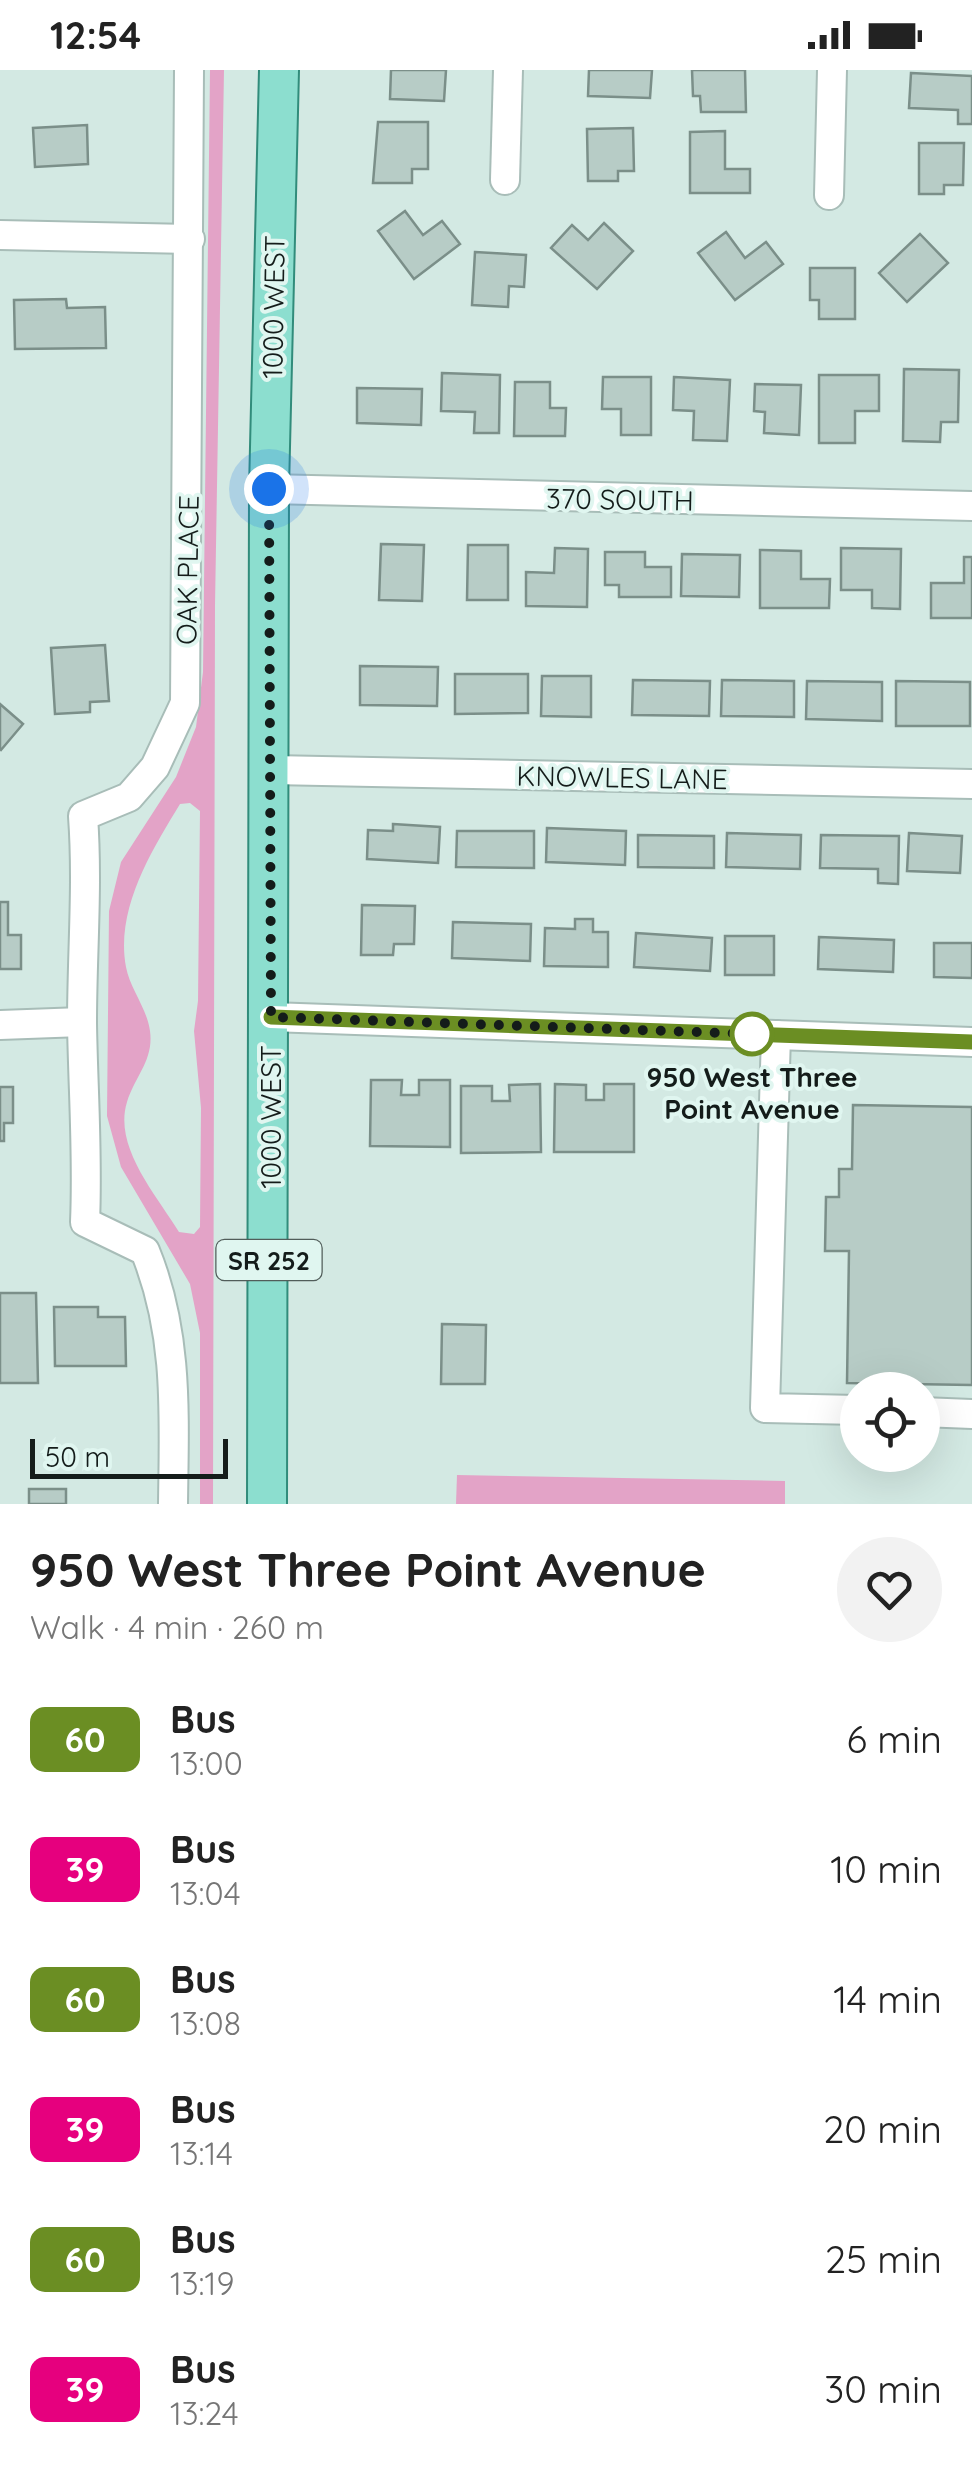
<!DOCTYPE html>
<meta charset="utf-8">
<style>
body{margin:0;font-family:Quicksand,sans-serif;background:#f2f2f2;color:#222;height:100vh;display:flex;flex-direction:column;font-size:38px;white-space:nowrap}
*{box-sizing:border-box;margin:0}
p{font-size:32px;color:#767676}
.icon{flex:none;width:55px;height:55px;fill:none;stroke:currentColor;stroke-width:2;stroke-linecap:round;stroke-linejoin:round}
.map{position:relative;height:1434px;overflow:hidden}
.details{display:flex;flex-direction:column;background:#fff;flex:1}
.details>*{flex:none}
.badge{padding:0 20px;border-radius:15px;font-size:35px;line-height:65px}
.fabs{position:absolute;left:840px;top:1302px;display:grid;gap:20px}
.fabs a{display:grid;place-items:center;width:100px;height:100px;border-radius:50%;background:#fff;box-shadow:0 10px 40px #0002;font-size:50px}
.scale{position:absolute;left:30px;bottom:25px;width:198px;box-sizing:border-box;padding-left:10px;border:5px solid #141c1a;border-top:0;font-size:28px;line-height:35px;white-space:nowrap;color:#141c1a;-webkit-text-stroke:8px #e0f6f0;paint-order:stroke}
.you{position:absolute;width:50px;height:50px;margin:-25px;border:8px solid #fff;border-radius:50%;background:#1a73e8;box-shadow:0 0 0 15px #1a73e833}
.map>.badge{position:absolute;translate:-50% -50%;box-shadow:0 0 0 5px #fff}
.round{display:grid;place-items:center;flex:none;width:105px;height:105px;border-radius:52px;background:#f2f2f2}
.overview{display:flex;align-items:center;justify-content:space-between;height:170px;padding:0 30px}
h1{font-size:48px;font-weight:800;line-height:75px}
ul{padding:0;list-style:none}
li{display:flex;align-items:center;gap:30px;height:130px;padding:0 30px}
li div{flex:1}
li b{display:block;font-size:38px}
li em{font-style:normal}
li .badge{min-width:110px;font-weight:700;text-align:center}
.status{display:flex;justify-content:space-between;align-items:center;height:70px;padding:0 50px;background:#fff;direction:ltr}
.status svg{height:28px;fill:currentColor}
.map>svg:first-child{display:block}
.green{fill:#e3a3c7;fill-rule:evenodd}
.building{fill:#b7ccc6;stroke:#7b8f89;stroke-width:2.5}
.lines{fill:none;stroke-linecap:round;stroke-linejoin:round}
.minor-casing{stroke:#a8bdb8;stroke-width:32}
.major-casing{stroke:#318c7b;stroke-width:42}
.minor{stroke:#fff;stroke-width:28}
.major{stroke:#8cdecf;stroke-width:38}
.line-casing{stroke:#fff;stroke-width:22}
.line{stroke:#6b8e23;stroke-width:15}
.walk{stroke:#141c1a;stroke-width:10;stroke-dasharray:0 18}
.stop-dot{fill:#fff;stroke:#6b8e23;stroke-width:5}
.labels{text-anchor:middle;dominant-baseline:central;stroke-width:8;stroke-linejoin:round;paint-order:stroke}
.shield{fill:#e0f6f0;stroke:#515d5a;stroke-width:2.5}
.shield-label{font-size:25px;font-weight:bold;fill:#141c1a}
.street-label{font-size:28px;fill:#141c1a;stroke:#e0f6f0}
.stop-label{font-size:28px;font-weight:bold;fill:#141c1a;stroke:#e0f6f0}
</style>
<div class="status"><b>12:54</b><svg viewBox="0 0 49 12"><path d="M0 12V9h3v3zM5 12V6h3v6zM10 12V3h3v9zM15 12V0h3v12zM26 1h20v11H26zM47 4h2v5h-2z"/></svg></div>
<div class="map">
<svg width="972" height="1434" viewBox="0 0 972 1434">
<rect width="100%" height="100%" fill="#d3e9e3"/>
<g class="green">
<path d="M 210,0 L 224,0 L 215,536 L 213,1434 L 200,1434 L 200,1263 L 190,1214 L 121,1097 L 107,1046 L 109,841 L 121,792 L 176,707 L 196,657 L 203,602 ZM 190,733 L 200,741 L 198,931 L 194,961 L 201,1038 L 200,1157 L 194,1164 L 179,1162 C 157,1126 113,1077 127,1032 C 135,1006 154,990 150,961 C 147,938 130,919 126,897 C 115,839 152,780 180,734 Z"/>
<polygon points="457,1405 785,1411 785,1434 456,1434"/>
</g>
<g class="building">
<polygon points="391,0 446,0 444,31 390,29"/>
<polygon points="589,0 652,0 650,28 588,26"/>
<polygon points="692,0 745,0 746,42 701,42 700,26 693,26"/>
<polygon points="911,3 972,6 972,54 958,54 958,40 909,38"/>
<polygon points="378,52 428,52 428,99 412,99 412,113 373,113"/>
<polygon points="87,55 88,94 35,97 33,58"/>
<polygon points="633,58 634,101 618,101 618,111 588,111 587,59"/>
<polygon points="725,61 725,99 750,99 750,123 690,123 690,62"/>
<polygon points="919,73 964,73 963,115 944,115 944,124 919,124"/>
<polygon points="405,141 423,165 442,151 460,174 414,209 378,161"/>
<polygon points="604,153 633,181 597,219 551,178 572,155 588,170"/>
<polygon points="726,162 745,188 766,172 783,194 735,230 698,183"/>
<polygon points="920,164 948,193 907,232 879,203"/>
<polygon points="475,182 526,185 524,217 509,216 508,237 472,235"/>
<polygon points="810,198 855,198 855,249 819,249 819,230 810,230"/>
<polygon points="66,229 67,238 105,237 106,278 15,279 14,230"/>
<polygon points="904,299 959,300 958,352 941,352 940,372 903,371"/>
<polygon points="442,303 500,305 499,363 474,363 475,342 441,341"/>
<polygon points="819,305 879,305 879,341 855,341 855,373 819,373"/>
<polygon points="603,307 651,307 651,365 621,365 621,339 602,339"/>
<polygon points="674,307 730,310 727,371 693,370 694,341 673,340"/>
<polygon points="515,312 550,312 550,338 566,338 565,366 514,366"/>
<polygon points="755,314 801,315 799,365 764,363 765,342 754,341"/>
<polygon points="357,318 422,319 421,355 357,353"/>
<polygon points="381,474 424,475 422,531 379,530"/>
<polygon points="468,475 508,475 508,530 467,530"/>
<polygon points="555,478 588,479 587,537 526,536 526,502 554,503"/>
<polygon points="841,478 901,479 900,539 872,538 872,520 841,520"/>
<polygon points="760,480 801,481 801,509 830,509 829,538 760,538"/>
<polygon points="605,482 645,482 645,497 671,497 671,527 619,527 619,515 605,515"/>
<polygon points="682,484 740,485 739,527 681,526"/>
<polygon points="964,487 972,487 972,548 931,548 931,513 964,513"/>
<polygon points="105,575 109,631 90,632 90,642 55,644 51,578"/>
<polygon points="360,596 438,597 437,636 360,635"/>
<polygon points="455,604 528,604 528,643 455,644"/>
<polygon points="542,606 591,606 591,647 541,646"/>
<polygon points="633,610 710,611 709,646 632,645"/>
<polygon points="722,610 794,611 794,647 721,646"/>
<polygon points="807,611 882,612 882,651 806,649"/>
<polygon points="896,611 970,612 970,656 896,656"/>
<polygon points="0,634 23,654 1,680 0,679"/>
<polygon points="393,754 440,757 438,793 367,789 368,760 393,761"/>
<polygon points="547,758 626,761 625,795 546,792"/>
<polygon points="457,761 534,761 534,798 456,797"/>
<polygon points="727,763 801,765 800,799 726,797"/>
<polygon points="909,763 962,766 960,803 907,801"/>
<polygon points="638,765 714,766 714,798 638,797"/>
<polygon points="821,765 899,766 898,814 878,813 878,799 820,798"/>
<polygon points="0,832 8,832 8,865 21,865 21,899 0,899"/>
<polygon points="362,835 415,836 414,874 394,874 393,885 361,885"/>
<polygon points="575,849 593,849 593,862 608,862 608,897 544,896 545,858 575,859"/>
<polygon points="453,852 531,854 530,891 452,888"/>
<polygon points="636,863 712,868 710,901 634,897"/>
<rect x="725" y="866" width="49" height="39"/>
<polygon points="819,867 894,870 893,902 818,899"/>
<polygon points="934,873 972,873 972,908 934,907"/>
<polygon points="371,1010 402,1010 401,1025 419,1025 419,1010 450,1010 450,1077 370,1076"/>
<polygon points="540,1014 541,1082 461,1083 461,1016 492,1016 492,1031 510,1031 509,1015"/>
<polygon points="555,1014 586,1015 586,1030 604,1030 604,1014 634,1014 634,1082 554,1082"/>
<polygon points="0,1017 13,1017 13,1053 4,1053 4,1071 0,1071"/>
<polygon points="853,1035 972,1037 972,1315 847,1313 849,1181 825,1181 826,1127 839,1127 839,1099 852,1099"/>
<polygon points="0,1223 36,1223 38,1313 0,1313"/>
<polygon points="54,1237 98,1237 98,1247 125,1247 126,1296 55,1296"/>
<polygon points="442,1254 486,1255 485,1314 441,1314"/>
<rect x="29" y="1419" width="37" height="15"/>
</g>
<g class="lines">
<defs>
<g id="minor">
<polyline points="505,110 508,0"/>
<polyline points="829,125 832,0"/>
<polyline points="0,165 190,169"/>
<polyline points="269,419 972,436"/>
<polyline points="272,700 972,714"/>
<polyline points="271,947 972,972"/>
<polyline points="0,955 82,952"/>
<polyline points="776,965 765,1338 858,1340"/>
<polyline points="922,1342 972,1344"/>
<path d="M 173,1434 C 174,1346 179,1264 145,1181 L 85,1152 C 88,1085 83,1019 82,953 C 82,883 88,815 83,746 L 129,727 L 155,697 L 185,633 L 189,0"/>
</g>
<polyline id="major" points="267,1434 269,419 279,0"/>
</defs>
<use href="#minor" class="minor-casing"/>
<use href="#major" class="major-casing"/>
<use href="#minor" class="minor"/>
<use href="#major" class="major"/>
</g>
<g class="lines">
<defs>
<polyline id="line" points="271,947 972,972"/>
</defs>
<use href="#line" class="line-casing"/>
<use href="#line" class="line"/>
<polyline class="walk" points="269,419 271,947 752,964"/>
</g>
<circle class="stop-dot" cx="752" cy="964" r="20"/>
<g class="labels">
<rect class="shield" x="216.5" y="1170" width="105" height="40" rx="8"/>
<g class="shield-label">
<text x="269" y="1190">SR 252</text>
</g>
<g class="street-label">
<text transform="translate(273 237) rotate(-89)">1000 WEST</text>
<text transform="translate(620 429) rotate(1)">370 SOUTH</text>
<text transform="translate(187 500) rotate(-89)">OAK PLACE</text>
<text transform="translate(622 707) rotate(1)">KNOWLES LANE</text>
<text transform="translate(270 1047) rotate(-90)">1000 WEST</text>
</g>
<g class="stop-label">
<text x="752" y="1006">950 West Three<tspan x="752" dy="32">Point Avenue</tspan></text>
</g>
</g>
</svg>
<div class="fabs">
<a><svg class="icon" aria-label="locate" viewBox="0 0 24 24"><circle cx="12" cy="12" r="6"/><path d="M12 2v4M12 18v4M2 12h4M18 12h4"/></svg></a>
</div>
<div class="scale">50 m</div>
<div class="you" style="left:269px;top:419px"></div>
</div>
<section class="details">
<div class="overview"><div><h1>950 West Three Point Avenue</h1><p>Walk · 4 min · 260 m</p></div><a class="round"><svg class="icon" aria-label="heart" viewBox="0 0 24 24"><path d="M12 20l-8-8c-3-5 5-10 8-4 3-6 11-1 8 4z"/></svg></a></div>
<ul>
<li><span class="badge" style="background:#6b8e23;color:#fff">60</span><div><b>Bus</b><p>13:00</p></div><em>6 min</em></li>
<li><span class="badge" style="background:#e6007e;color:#fff">39</span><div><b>Bus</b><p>13:04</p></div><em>10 min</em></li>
<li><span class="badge" style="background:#6b8e23;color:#fff">60</span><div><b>Bus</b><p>13:08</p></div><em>14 min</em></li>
<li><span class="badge" style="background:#e6007e;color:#fff">39</span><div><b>Bus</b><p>13:14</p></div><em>20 min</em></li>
<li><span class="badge" style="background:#6b8e23;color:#fff">60</span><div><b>Bus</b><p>13:19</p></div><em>25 min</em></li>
<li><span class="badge" style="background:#e6007e;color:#fff">39</span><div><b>Bus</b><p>13:24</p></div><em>30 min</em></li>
</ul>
</section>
